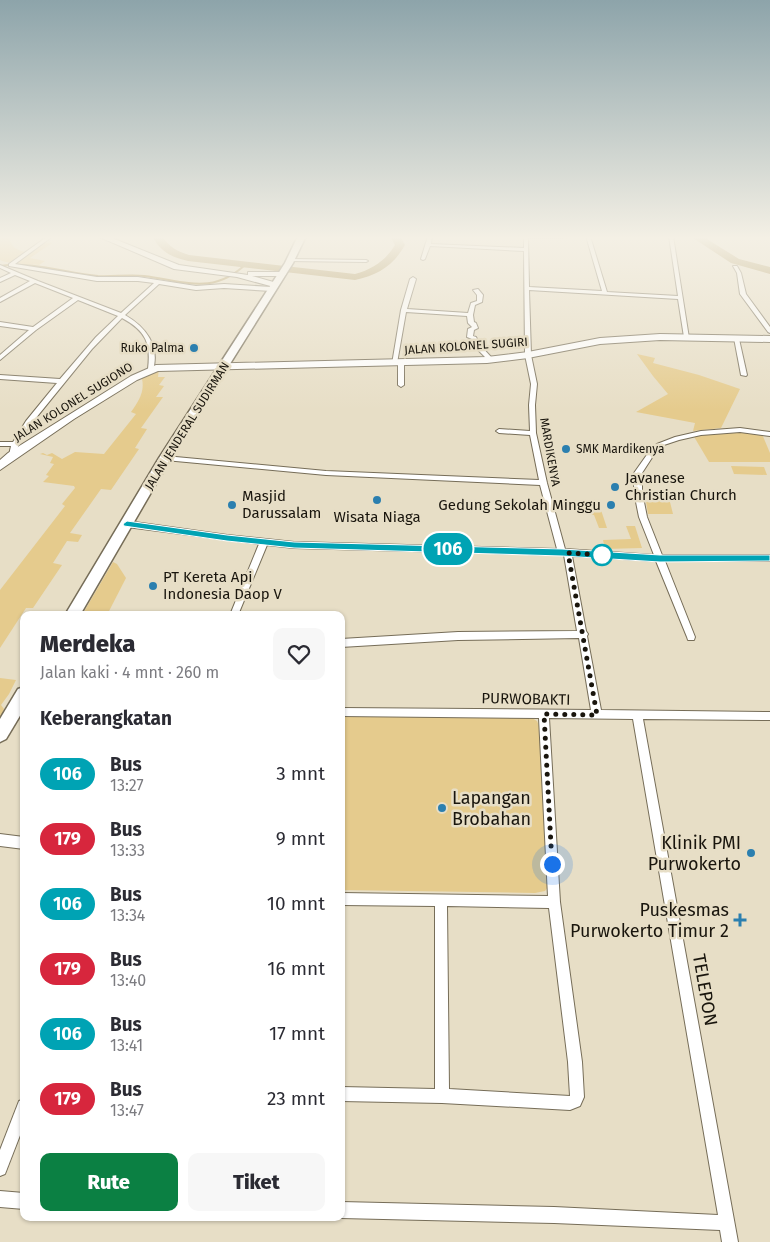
<!DOCTYPE html>
<html lang="id">
<meta charset="utf-8">
<style>
body{margin:0;font-family:"Fira Sans",sans-serif;background:#f7f7f7;color:#2b2b33;height:100vh;display:flex;flex-direction:column;font-size:19px;white-space:nowrap}
*{box-sizing:border-box;margin:0}
p{font-size:16px;color:#7c7c81}
.icon{flex:none;width:28px;height:28px;fill:none;stroke:currentColor;stroke-width:2;stroke-linecap:round;stroke-linejoin:round}
.map{position:relative;flex:1;overflow:hidden}
.side{position:absolute;left:20px;top:611px;width:325px;height:610px;display:flex;flex-direction:column;background:#fff;border-radius:10px;box-shadow:0 1px 4px #0004}
.side>*{flex:none}
.badge{padding:0 10px;border-radius:16px;font-size:18px;line-height:32px}
.you{position:absolute;width:25px;height:25px;margin:-12px;border:4px solid #fff;border-radius:50%;background:#1a73e8;box-shadow:0 0 0 8px #1a73e833}
.map>.badge{position:absolute;translate:-50% -50%;box-shadow:0 0 0 2px #fff}
h2{padding:0 20px;font-size:19px;line-height:45px}
.round{display:grid;place-items:center;flex:none;width:52px;height:52px;border-radius:10px;background:#f7f7f7}
.summary{display:flex;align-items:center;justify-content:space-between;height:85px;padding:0 20px}
h1{font-size:24px;font-weight:800;line-height:38px}
.cta{display:flex;gap:10px;margin-top:auto;padding:10px 20px}
.cta a{flex:1;height:58px;border-radius:10px;background:#0b8043;color:#fff;font-size:20px;font-weight:800;line-height:58px;text-align:center}
.cta a+a{background:#f7f7f7;color:#2b2b33}
ul{padding:0;list-style:none}
li{display:flex;align-items:center;gap:15px;height:65px;padding:0 20px}
li div{flex:1}
li b{display:block;font-size:19px}
li em{font-style:normal}
li .badge{min-width:55px;font-weight:700;text-align:center}
.map>svg:first-child{display:block}
.green{fill:#e5cb8d}
.lines{fill:none;stroke-linecap:round;stroke-linejoin:round}
.stream{stroke:#a58c4c;stroke-width:2}
.river{fill:#a58c4c;fill-rule:evenodd}
.street-casing{stroke:#766d58;stroke-width:2}
.secondary-casing{stroke:#766d58;stroke-width:2}
.primary-casing{stroke:#766d58;stroke-width:3}
.street{fill:#fff;fill-rule:evenodd}
.secondary{fill:#fff;fill-rule:evenodd}
.primary{fill:#fff;fill-rule:evenodd}
.line{fill:#00a3b4;stroke:#fff}
.walk{stroke:#19150d;stroke-width:5;stroke-dasharray:0 9}
.poi-dot{fill:#2b7faf;stroke:#e7dec6;stroke-width:2}
.stop-dot{fill:#fff;stroke:#00a3b4;stroke-width:2.5}
.labels{text-anchor:middle;dominant-baseline:central;stroke-width:5;stroke-linejoin:round;paint-order:stroke}
.far-street-label{font-size:12px;fill:#19150d;stroke:#e7dec6}
.far-poi-label{font-size:12px;fill:#19150d;stroke:#e7dec6;text-anchor:end}
.poi-label{font-size:15px;fill:#19150d;stroke:#e7dec6;text-anchor:start}
.street-label{font-size:15px;fill:#19150d;stroke:#e7dec6}
.near-poi-label{font-size:18px;fill:#19150d;stroke:#e7dec6;text-anchor:end}
.near-street-label{font-size:18px;fill:#19150d;stroke:#e7dec6}
</style>
<div class="map">
<svg width="770" height="1242" viewBox="0 0 770 1242">
<rect width="100%" height="100%" fill="#e7dec6"/>
<g class="green">
<path d="M 0,236 L 9,236 C 11,247 16,250 26,252 L 42,242 L 52,243 L 30,258 L 45,261 L 39,265 C 29,264 7,264 0,260 Z"/>
<polygon points="637,354 655,358 653,363 699,375 740,389 721,428 693,431 695,423 636,412 668,394 653,376"/>
<path d="M 159,369 L 158,377 L 165,377 L 159,385 L 164,386 L 156,397 L 163,397 L 141,428 L 147,429 L 135,448 L 139,449 L 111,490 L 101,489 L 70,533 L 82,535 L 78,542 L 67,541 L 53,563 L 62,565 L 33,608 L 26,608 L 0,648 L 0,590 L 65,506 L 62,504 L 75,488 L 74,486 L 43,482 L 49,476 L 46,475 L 54,464 L 50,463 L 53,457 L 40,454 L 43,453 L 47,455 L 52,453 L 62,459 L 75,452 L 104,454 L 136,414 L 131,412 C 138,402 145,392 142,379 L 134,378 Z"/>
<polygon points="754,431 762,434 770,453 770,462 709,462 693,435"/>
<polygon points="731,466 764,467 767,475 734,474"/>
<polygon points="645,495 669,498 673,514 648,514"/>
<polygon points="584,504 599,504 607,528 599,528 594,515 587,514"/>
<polygon points="626,526 635,526 642,548 605,549 603,540 631,539"/>
<polygon points="113,562 117,564 126,578 107,615 82,615"/>
<polygon points="0,678 16,680 9,694 1,705 4,709 0,720"/>
<polygon points="367,715 532,718 537,721 540,728 548,887 545,891 535,893 341,890 341,716"/>
</g>
<g class="lines">
<path class="stream" d="M 0,266 C 34,261 65,273 98,276 C 113,277 129,274 144,276 C 185,281 213,296 247,263"/>
<g class="river">
<path d="M 152,236 L 162,236 C 169,247 177,251 189,255 L 355,274 C 373,269 385,261 395,245 L 390,236 L 400,236 L 405,245 C 393,266 378,275 355,280 L 188,261 C 171,257 161,252 152,236 Z"/>
<polygon points="690,236 702,236 739,259 770,267 770,274 731,263"/>
</g>
<defs>
<g id="street">
<path d="M 48,236 L 53,236 L 15,264 L 97,277 L 138,277 L 196,286 L 224,284 L 272,287 L 275,289 L 272,291 L 224,288 L 196,290 L 159,284 L 125,315 C 146,327 160,346 153,370 L 148,369 C 151,343 146,331 122,318 L 92,349 L 31,424 L 20,441 L 15,455 L 12,457 L 9,455 L 11,446 L 0,446 L 0,442 L 13,442 L 26,421 L 57,383 L 0,379 L 0,375 L 60,379 L 96,337 L 118,316 L 78,300 L 36,330 L 0,360 L 0,355 L 29,330 L 0,326 L 0,322 L 33,327 L 73,298 L 35,283 L 0,302 L 0,298 L 30,281 L 15,275 L 0,282 L 0,278 L 11,273 L 0,268 L 0,265 L 38,281 L 121,313 L 154,283 L 138,281 L 97,281 L 9,266 L 9,264 Z"/>
<path d="M 428,236 L 432,236 L 431,244 L 524,248 L 524,236 L 571,236 L 569,237 L 528,238 L 529,287 L 602,291 L 586,236 L 590,236 L 607,292 L 678,296 L 669,236 L 673,236 L 689,338 L 684,337 L 678,299 L 529,290 L 531,355 L 537,384 L 535,405 L 536,433 L 547,483 L 565,549 L 654,555 L 639,517 L 634,492 L 634,473 L 651,449 L 657,444 L 675,437 L 701,431 L 740,428 L 770,432 L 770,436 L 740,432 L 701,435 L 679,440 L 661,446 L 655,453 L 642,473 L 642,492 L 647,517 L 662,555 L 770,555 L 770,561 L 665,561 L 695,637 L 694,640 L 688,640 L 687,637 L 656,561 L 572,556 L 586,631 L 588,634 L 587,636 L 601,710 L 770,712 L 770,720 L 643,719 L 738,1242 L 722,1242 L 720,1230 L 554,1223 L 341,1218 L 341,1202 L 554,1207 L 718,1215 L 633,719 L 549,718 L 560,902 L 582,1062 L 584,1097 L 580,1106 L 570,1110 L 442,1103 L 341,1101 L 341,1087 L 435,1089 L 435,906 L 341,905 L 341,893 L 548,896 L 539,718 L 341,716 L 341,708 L 591,710 L 579,638 L 458,640 L 341,647 L 341,639 L 458,632 L 577,631 L 564,555 L 294,548 L 267,545 L 238,615 L 230,615 L 259,544 L 127,527 L 123,524 L 127,521 L 227,535 L 294,542 L 557,549 L 540,485 L 326,475 L 165,460 L 162,458 L 165,456 L 326,471 L 539,480 L 530,435 L 499,433 L 496,431 L 499,429 L 530,431 L 529,405 L 531,384 L 525,355 L 524,251 L 430,246 L 425,259 L 423,260 L 421,259 ZM 447,906 L 549,908 L 568,1062 L 570,1096 L 449,1089 Z"/>
<polygon points="290,259 366,260 368,261 366,262 288,261 288,260"/>
<polygon points="733,266 737,266 741,273 746,294 770,327 770,333 768,332 740,294 737,273"/>
<polygon points="413,277 416,279 407,309 468,313 471,303 477,301 477,295 473,290 478,289 483,295 482,302 475,305 473,315 474,322 476,323 478,328 474,330 473,336 476,337 480,345 492,358 492,360 488,360 475,347 472,339 467,337 468,329 472,327 468,323 467,316 406,312 397,363 392,364 401,310 410,279"/>
<polygon points="734,338 739,339 747,375 746,376 741,375"/>
<polygon points="401,361 404,363 404,385 401,387 398,385 398,363"/>
<polygon points="0,834 24,837 24,849 0,846"/>
<polygon points="24,1099 24,1125 5,1174 0,1176 0,1150 19,1101"/>
<polygon points="0,1191 24,1193 24,1209 0,1207"/>
</g>
<g id="secondary">
<polygon points="97,236 107,236 179,265 248,275 248,272 282,272 286,274 282,276 252,276 277,283 278,285 274,287 237,277 174,269"/>
<polygon points="660,334 770,336 770,342 660,340 600,344 528,358 487,363 158,371 137,380 74,419 0,470 0,460 8,453 131,376 156,365 487,357 528,352 600,338"/>
</g>
<g id="primary">
<polygon points="298,236 306,236 293,263 171,458 80,615 65,615 159,458 285,263"/>
<polygon points="24,687 24,709 6,739 0,742 0,719 18,689"/>
</g>
</defs>
<use href="#street" class="street-casing"/>
<use href="#secondary" class="secondary-casing"/>
<use href="#primary" class="primary-casing"/>
<use href="#street" class="street"/>
<use href="#secondary" class="secondary"/>
<use href="#primary" class="primary"/>
</g>
<linearGradient id="sky" x2="0" y2="1"><stop stop-color="#8da4aa"/><stop offset="0.58" stop-color="#f4f0e5"/><stop offset="1" stop-color="#f4f0e5" stop-opacity="0"/></linearGradient>
<rect width="770" height="410" fill="url(#sky)"/>
<polygon class="line" points="127,521 227,535 294,542 562,549 660,555 770,555 770,561 660,562 562,556 294,548 227,541 124,526 123,524"/>
<g class="lines">
<polyline class="walk" points="552,864 544,714 597,715 568,553 605,555 602,555"/>
</g>
<g class="poi-dot">
<circle cx="194" cy="348" r="5"/>
<circle cx="566" cy="449" r="5"/>
<circle cx="615" cy="487" r="5"/>
<circle cx="377" cy="500" r="5"/>
<circle cx="232" cy="505" r="5"/>
<circle cx="611" cy="505" r="5"/>
<circle cx="153" cy="586" r="5"/>
<circle cx="442" cy="808" r="5"/>
<circle cx="751" cy="853" r="5"/>
<path d="M737.5 912.5h5v5h5v5h-5v5h-5v-5h-5v-5h5z"/>
</g>
<circle class="stop-dot" cx="602" cy="555" r="10"/>
<g class="labels">
<g class="far-street-label">
<text transform="translate(466 346) rotate(-4)">JALAN KOLONEL SUGIRI</text>
<text transform="translate(73 402) rotate(-32)">JALAN KOLONEL SUGIONO</text>
<text transform="translate(187 426) rotate(-58)">JALAN JENDERAL SUDIRMAN</text>
<text transform="translate(550 452) rotate(80)">MARDIKENYA</text>
</g>
<g class="far-poi-label">
<text x="184" y="348">Ruko Palma</text>
<text x="576" y="449" text-anchor="start">SMK Mardikenya</text>
</g>
<g class="poi-label">
<text x="625" y="478">Javanese<tspan x="625" dy="17">Christian Church</tspan></text>
<text x="242" y="496">Masjid<tspan x="242" dy="17">Darussalam</tspan></text>
<text x="601" y="505" text-anchor="end">Gedung Sekolah Minggu</text>
<text x="377" y="517" text-anchor="middle">Wisata Niaga</text>
<text x="163" y="577">PT Kereta Api<tspan x="163" dy="17">Indonesia Daop V</tspan></text>
</g>
<g class="street-label">
<text transform="translate(526 699) rotate(1)">PURWOBAKTI</text>
</g>
<g class="near-poi-label">
<text x="452" y="798" text-anchor="start">Lapangan<tspan x="452" dy="21">Brobahan</tspan></text>
<text x="741" y="843">Klinik PMI<tspan x="741" dy="21">Purwokerto</tspan></text>
<text x="729" y="910">Puskesmas<tspan x="729" dy="21">Purwokerto Timur 2</tspan></text>
</g>
<g class="near-street-label">
<text transform="translate(705 990) rotate(80)">TELEPON</text>
</g>
</g>
</svg>
<div class="you" style="left:552px;top:864px"></div>
<b class="badge" style="left:448px;top:549px;background:#00a3b4;color:#fff">106</b>
<section class="side">
<div class="summary"><div><h1>Merdeka</h1><p>Jalan kaki · 4 mnt · 260 m</p></div><a class="round"><svg class="icon" aria-label="heart" viewBox="0 0 24 24"><path d="M12 20l-8-8c-3-5 5-10 8-4 3-6 11-1 8 4z"/></svg></a></div>
<h2>Keberangkatan</h2>
<ul>
<li><span class="badge" style="background:#00a3b4;color:#fff">106</span><div><b>Bus</b><p>13:27</p></div><em>3 mnt</em></li>
<li><span class="badge" style="background:#d7263d;color:#fff">179</span><div><b>Bus</b><p>13:33</p></div><em>9 mnt</em></li>
<li><span class="badge" style="background:#00a3b4;color:#fff">106</span><div><b>Bus</b><p>13:34</p></div><em>10 mnt</em></li>
<li><span class="badge" style="background:#d7263d;color:#fff">179</span><div><b>Bus</b><p>13:40</p></div><em>16 mnt</em></li>
<li><span class="badge" style="background:#00a3b4;color:#fff">106</span><div><b>Bus</b><p>13:41</p></div><em>17 mnt</em></li>
<li><span class="badge" style="background:#d7263d;color:#fff">179</span><div><b>Bus</b><p>13:47</p></div><em>23 mnt</em></li>
</ul>
<div class="cta"><a>Rute</a><a>Tiket</a></div>
</section>
</div>
